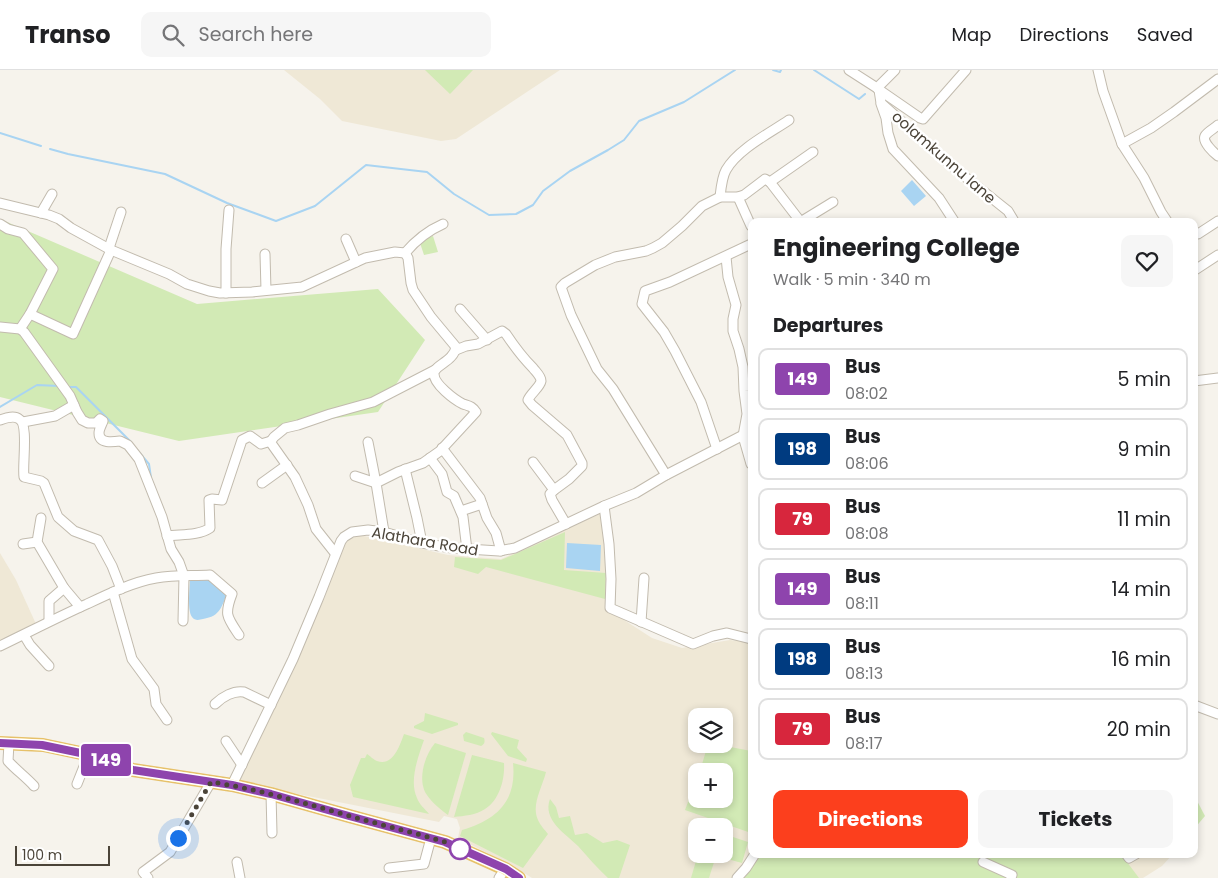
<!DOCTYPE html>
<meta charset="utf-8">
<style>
body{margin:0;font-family:Poppins,sans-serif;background:#f6f6f6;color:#202124;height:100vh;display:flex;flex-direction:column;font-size:19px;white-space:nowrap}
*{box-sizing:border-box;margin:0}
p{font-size:16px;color:#757577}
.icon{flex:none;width:28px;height:28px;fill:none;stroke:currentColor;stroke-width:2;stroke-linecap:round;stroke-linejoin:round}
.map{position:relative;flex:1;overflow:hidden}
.sheet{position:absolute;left:748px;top:148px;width:450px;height:640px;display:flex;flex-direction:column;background:#fff;border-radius:10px;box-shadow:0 2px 8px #0003}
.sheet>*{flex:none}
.badge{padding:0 10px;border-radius:4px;font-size:18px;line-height:32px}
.buttons{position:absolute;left:688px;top:638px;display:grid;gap:10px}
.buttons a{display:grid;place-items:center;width:45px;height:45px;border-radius:10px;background:#fff;box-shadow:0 2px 8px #0003;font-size:25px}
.scale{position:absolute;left:15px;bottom:12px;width:95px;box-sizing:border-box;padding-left:5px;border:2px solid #4b4439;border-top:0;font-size:14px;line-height:18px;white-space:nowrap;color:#4b4439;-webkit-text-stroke:4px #fff;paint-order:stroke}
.you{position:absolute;width:25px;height:25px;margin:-12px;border:4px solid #fff;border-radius:50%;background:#1a73e8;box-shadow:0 0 0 8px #1a73e833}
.map>.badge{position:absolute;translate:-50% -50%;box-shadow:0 0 0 2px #fff}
h2{padding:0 25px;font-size:19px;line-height:45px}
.round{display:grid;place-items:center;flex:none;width:52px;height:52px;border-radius:10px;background:#f6f6f6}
.headline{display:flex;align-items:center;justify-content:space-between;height:85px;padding:0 25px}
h1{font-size:24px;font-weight:700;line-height:38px}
.action{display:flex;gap:10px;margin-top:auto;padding:10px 25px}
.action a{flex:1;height:58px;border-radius:10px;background:#fc3f1d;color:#fff;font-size:20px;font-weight:700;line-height:58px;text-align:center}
.action a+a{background:#f6f6f6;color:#202124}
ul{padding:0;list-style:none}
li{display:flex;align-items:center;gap:15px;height:62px;margin:0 10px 8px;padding:0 15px;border:2px solid #e0e0e0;border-radius:10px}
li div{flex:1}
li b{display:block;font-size:19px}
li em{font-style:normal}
li .badge{min-width:55px;font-weight:700;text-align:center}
header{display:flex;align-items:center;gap:30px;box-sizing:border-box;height:70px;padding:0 25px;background:#fff;border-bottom:1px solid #e0e0e0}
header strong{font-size:24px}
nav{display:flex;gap:28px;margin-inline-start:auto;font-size:18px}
.search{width:350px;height:45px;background:#f6f6f6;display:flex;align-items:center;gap:12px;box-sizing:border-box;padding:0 18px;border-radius:10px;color:#757577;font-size:19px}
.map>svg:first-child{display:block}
.education{fill:#efe8d6;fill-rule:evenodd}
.green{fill:#d2eab5}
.water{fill:#a9d4f2}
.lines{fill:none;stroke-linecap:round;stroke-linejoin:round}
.stream{stroke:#a9d4f2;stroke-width:2}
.minor-casing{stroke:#c2bbae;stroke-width:11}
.major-casing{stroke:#e6c16a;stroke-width:14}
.minor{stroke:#fff;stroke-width:9}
.major{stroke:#ffe39c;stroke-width:11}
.line-casing{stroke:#fff;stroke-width:11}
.line{stroke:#8e44ad;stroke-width:8}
.walk{stroke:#4b4439;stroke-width:5;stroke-dasharray:0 9}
.stop-dot{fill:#fff;stroke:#8e44ad;stroke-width:2.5}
.labels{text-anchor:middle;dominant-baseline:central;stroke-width:5;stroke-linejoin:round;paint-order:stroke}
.street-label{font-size:15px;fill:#4b4439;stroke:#fff}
</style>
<header>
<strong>Transo</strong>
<div class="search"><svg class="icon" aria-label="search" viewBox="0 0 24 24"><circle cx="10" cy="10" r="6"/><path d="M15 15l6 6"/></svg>Search here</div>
<nav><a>Map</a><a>Directions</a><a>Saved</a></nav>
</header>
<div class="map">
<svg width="1218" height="808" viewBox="0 0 1218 808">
<rect width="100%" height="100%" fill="#f6f3ec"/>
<g class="education">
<polygon points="284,0 560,0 456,69 441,71 342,51 320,29"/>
<path d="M 602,443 L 609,500 L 607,539 L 652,568 L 682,578 L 730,570 L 751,573 L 751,784 L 1173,784 L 1162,796 L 1143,808 L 532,808 L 518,799 L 458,768 L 460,758 L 457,749 L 444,746 L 439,752 L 238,712 L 324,529 L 342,478 L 349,469 L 360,465 L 448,485 L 501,489 ZM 696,646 L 724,646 L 724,674 L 696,674 ZM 696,701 L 724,701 L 724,729 L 696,729 ZM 696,756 L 724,756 L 724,784 L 696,784 Z"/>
<polygon points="0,483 16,510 36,554 0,572"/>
</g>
<g class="green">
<polygon points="425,0 473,0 450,24"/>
<polygon points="0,149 197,234 378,219 425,270 378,342 179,371 0,327"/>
<polygon points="433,166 438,182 424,185 419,170"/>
<polygon points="565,462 564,500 606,503 605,529 486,497 478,504 454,497 455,487 501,490"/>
<polygon points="425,643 458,653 458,655 432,664 414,658 414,656 424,651"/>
<path d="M 466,662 L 484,668 C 485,671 485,674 481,676 L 464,671 L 463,665 Z"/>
<polygon points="492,662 519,670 517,678 527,689 526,692 508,686 491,664"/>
<path d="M 404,664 L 424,670 C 418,687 409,711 417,728 C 419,734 425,739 429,744 L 353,727 L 350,715 L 361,688 L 365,688 L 367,684 C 370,686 374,690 377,691 C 393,697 400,675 404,664 Z"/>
<path d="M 435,673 L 466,683 L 448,745 C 440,739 430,731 425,722 C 418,707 425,685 435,673 Z"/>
<polygon points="708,674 715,674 751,681 751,763 685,740 696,711 696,729 724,729 724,701 700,701"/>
<path d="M 472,685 L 504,693 C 505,708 500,730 485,739 C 476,745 464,746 454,747 Z"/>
<path d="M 513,693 L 546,702 C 542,718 531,735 538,750 C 540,755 545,760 548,764 L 523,798 L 460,766 L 462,760 C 496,750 517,732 513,693 Z"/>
<polygon points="1194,725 1205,746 1194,759"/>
<path d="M 550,729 L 556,737 L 559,748 L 570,746 L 575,765 L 587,763 L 603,773 L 617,770 L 630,775 L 619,808 L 608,808 C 597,798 588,787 578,776 C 566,764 542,750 550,729 Z"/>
<polygon points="724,764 748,772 742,793 713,785 724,784"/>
<polygon points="698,784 715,789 709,808 691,808"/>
<polygon points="762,784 874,784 884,787 886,784 1121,784 1139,808 744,808"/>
</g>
<g class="water">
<polygon points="912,110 926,126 914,136 901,121"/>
<polygon points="567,473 601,475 600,501 566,498"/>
<path d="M 190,507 L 208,508 L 228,522 C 221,537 221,546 203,549 C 199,550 195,551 192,547 C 187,540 190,517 190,507 Z"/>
</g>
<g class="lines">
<g class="stream">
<polyline points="773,0 780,2 781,0"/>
<polyline points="814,0 859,29 865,24"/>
<polyline points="0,63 41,76"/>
<polyline points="50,79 68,84 165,104 227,133 276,151 315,136 366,95 427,102 454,124 489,145 516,144 533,135 543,121 570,101 608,80 624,70 639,51 684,32 735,0"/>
<polyline points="66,317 76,317 131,372"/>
<polyline points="0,337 37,315 59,316"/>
<polyline points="137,380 149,394 151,408"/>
</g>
<defs>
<g id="minor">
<polyline points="849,0 877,18 895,0"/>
<polyline points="1098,0 1103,21 1122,74 1144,108 1161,142 1167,151"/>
<polyline points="878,19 920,48 923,49 966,0"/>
<polyline points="879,20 881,33 954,98 1008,141 1014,151"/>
<polyline points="881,34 886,48 888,63 893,79 939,128 954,151"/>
<path d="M 1218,55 C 1215,58 1207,62 1205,66 C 1202,72 1214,83 1218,86"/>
<polyline points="1122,74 1151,58 1174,42 1218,9"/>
<path d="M 720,127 C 721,118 722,107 726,100 C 738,79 770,63 789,50"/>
<polyline points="738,127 751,156"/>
<polyline points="0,133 49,145 59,149 71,158 111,180 169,204 187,214 209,221 220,223 252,222 302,217 365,188 395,182 405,183"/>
<polyline points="41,143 52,124"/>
<polyline points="800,151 770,112 813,82"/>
<polyline points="802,151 833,132"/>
<polyline points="0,154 8,159 23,163 53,199 30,244 20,259"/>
<polyline points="1194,164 1198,164 1218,151"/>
<polyline points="346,169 356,192"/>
<polyline points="109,178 121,142"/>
<path d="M 405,183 C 416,170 427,161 443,154"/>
<polyline points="265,184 266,220"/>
<polyline points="726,187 728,207 736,235 733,249 733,261 739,279 743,297 744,321 747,344 743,366 751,394"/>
<polyline points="1195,200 1218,185"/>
<polyline points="226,223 226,179 229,140"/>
<polyline points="460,239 487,270"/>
<polyline points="30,244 73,264 111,180"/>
<path d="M 0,257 L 20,259 L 24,262 L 70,326 L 77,342 L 82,350 L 88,353 L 96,353 L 100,349 L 103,351 C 102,354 99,359 99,363 C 99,374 113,372 120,371 L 128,375 L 139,389 L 162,447 L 171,479 L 179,492 L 184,506 L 183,551"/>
<path d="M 456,280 L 466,276 L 478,274 L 502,261 L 506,264 C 514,276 522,287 533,298 C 536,302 541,306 541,311 C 540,317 530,324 528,330 L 532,335 L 567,365 L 582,393 L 582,396 L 569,409 L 554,420 L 550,424 L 552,430 L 566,454"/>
<polyline points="1194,311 1218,308"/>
<path d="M 0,350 C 6,348 14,345 19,349 C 29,354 22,396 24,407 L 41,411 L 44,413 L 58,447 L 74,461 L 98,470 L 112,496 L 121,519"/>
<polyline points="23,352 55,346 74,335"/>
<polyline points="442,378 480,428 487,448 496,463 501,481"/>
<polyline points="717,379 701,332 675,281 664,262 642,234 645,221 670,212 751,174"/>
<polyline points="430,388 442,404 447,422 454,426 463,447 467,480"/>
<polyline points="533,392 554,420"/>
<polyline points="405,399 417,448 422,473"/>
<polyline points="666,405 613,319 597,299 571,245 561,217 565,213 595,195 615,187 646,181 653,178 662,173 682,156 702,136 720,127 738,127 744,125 765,109 770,112"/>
<polyline points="355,406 376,413 368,372"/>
<polyline points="262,413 287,395"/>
<polyline points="604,436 609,474 611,509 610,538 693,574 713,566 727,563 751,569"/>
<polyline points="461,441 482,434"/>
<polyline points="41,448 37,472 64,518 80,537"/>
<path d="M 384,462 L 376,413 L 398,402 L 423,393 L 440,381 L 476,342 C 472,336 469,336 463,334 C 455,330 433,314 434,303 C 435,295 454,291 456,277 L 431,247 L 413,220 L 411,213 L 408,188 L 405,183"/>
<path d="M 167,466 C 180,464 198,466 210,458 L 209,430 L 212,429 L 222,430 L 242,370 L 250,366 L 261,374 L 271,371"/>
<polyline points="23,474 37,472"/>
<polyline points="335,483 316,459 308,435 295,407 271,373 271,371 274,367 285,358 298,355 330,344 373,332 435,300"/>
<polyline points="113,522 132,589 154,619 156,634 167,650"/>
<polyline points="49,551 49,531 64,518"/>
<polyline points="641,552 644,508"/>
<polyline points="24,565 30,575 49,596"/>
<path d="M 0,576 C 29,562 58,547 87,534 C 108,524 133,512 156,508 C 174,505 192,506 210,505 L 232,524 C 224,545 227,547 239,565"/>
<path d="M 215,634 C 222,627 234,620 244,622 L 271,635"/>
<polyline points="1194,635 1218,644"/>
<polyline points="226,671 242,695"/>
<path d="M 9,673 L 8,691 C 16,700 26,707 34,716"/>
<polyline points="77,714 89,684"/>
<polyline points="232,715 293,589 319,527 341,471 344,467 352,462 368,460 384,462 421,473 452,478 499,481 515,478 604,436 636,423 666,405 751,361"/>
<polyline points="271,724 272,763"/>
<polyline points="1126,784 1129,788 1136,784"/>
<polyline points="237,792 240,808"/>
<polyline points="983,792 1012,805 1011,808"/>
<polyline points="389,798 424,794 431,768"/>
<polyline points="148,808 143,802 170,782 211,712"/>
<polyline points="499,808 505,799"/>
<polyline points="737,808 746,798 755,784"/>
</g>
<polyline id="major" points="0,673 43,675 95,686 133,700 232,715 271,724 349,746 445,772 505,799 519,808"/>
</defs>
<use href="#minor" class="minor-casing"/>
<use href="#major" class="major-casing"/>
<use href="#minor" class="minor"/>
<use href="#major" class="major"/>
</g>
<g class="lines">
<defs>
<polyline id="line" points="0,673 42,675 95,686 133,700 232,715 271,724 349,746 445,772 506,799 519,808"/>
</defs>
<use href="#line" class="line-casing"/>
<use href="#line" class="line"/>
<path class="walk" d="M 178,768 L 211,712 C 257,719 301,732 346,745 C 374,753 403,760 432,768 L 445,772 L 460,779"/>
</g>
<circle class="stop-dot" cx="460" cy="779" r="10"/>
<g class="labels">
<g class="street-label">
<text transform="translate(944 87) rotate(41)">oolamkunnu lane</text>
<text transform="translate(425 471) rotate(10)">Alathara Road</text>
</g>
</g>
</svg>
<div class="buttons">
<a><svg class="icon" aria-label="layers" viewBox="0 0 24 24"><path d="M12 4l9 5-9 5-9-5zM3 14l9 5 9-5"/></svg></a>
<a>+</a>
<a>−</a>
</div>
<div class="scale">100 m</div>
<div class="you" style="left:178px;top:768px"></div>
<b class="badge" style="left:106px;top:690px;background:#8e44ad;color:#fff">149</b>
<section class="sheet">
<div class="headline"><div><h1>Engineering College</h1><p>Walk · 5 min · 340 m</p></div><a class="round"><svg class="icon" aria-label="heart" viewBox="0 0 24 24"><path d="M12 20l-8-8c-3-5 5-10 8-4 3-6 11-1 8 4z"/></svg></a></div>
<h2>Departures</h2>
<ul>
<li><span class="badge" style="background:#8e44ad;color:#fff">149</span><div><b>Bus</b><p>08:02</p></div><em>5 min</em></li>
<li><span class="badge" style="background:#003b80;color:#fff">198</span><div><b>Bus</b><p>08:06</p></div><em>9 min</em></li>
<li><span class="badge" style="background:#d7263d;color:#fff">79</span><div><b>Bus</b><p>08:08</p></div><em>11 min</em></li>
<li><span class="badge" style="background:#8e44ad;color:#fff">149</span><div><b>Bus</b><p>08:11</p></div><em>14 min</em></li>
<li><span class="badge" style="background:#003b80;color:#fff">198</span><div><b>Bus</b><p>08:13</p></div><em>16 min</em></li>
<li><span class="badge" style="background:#d7263d;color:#fff">79</span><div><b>Bus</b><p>08:17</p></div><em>20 min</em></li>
</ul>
<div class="action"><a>Directions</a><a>Tickets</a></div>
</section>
</div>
